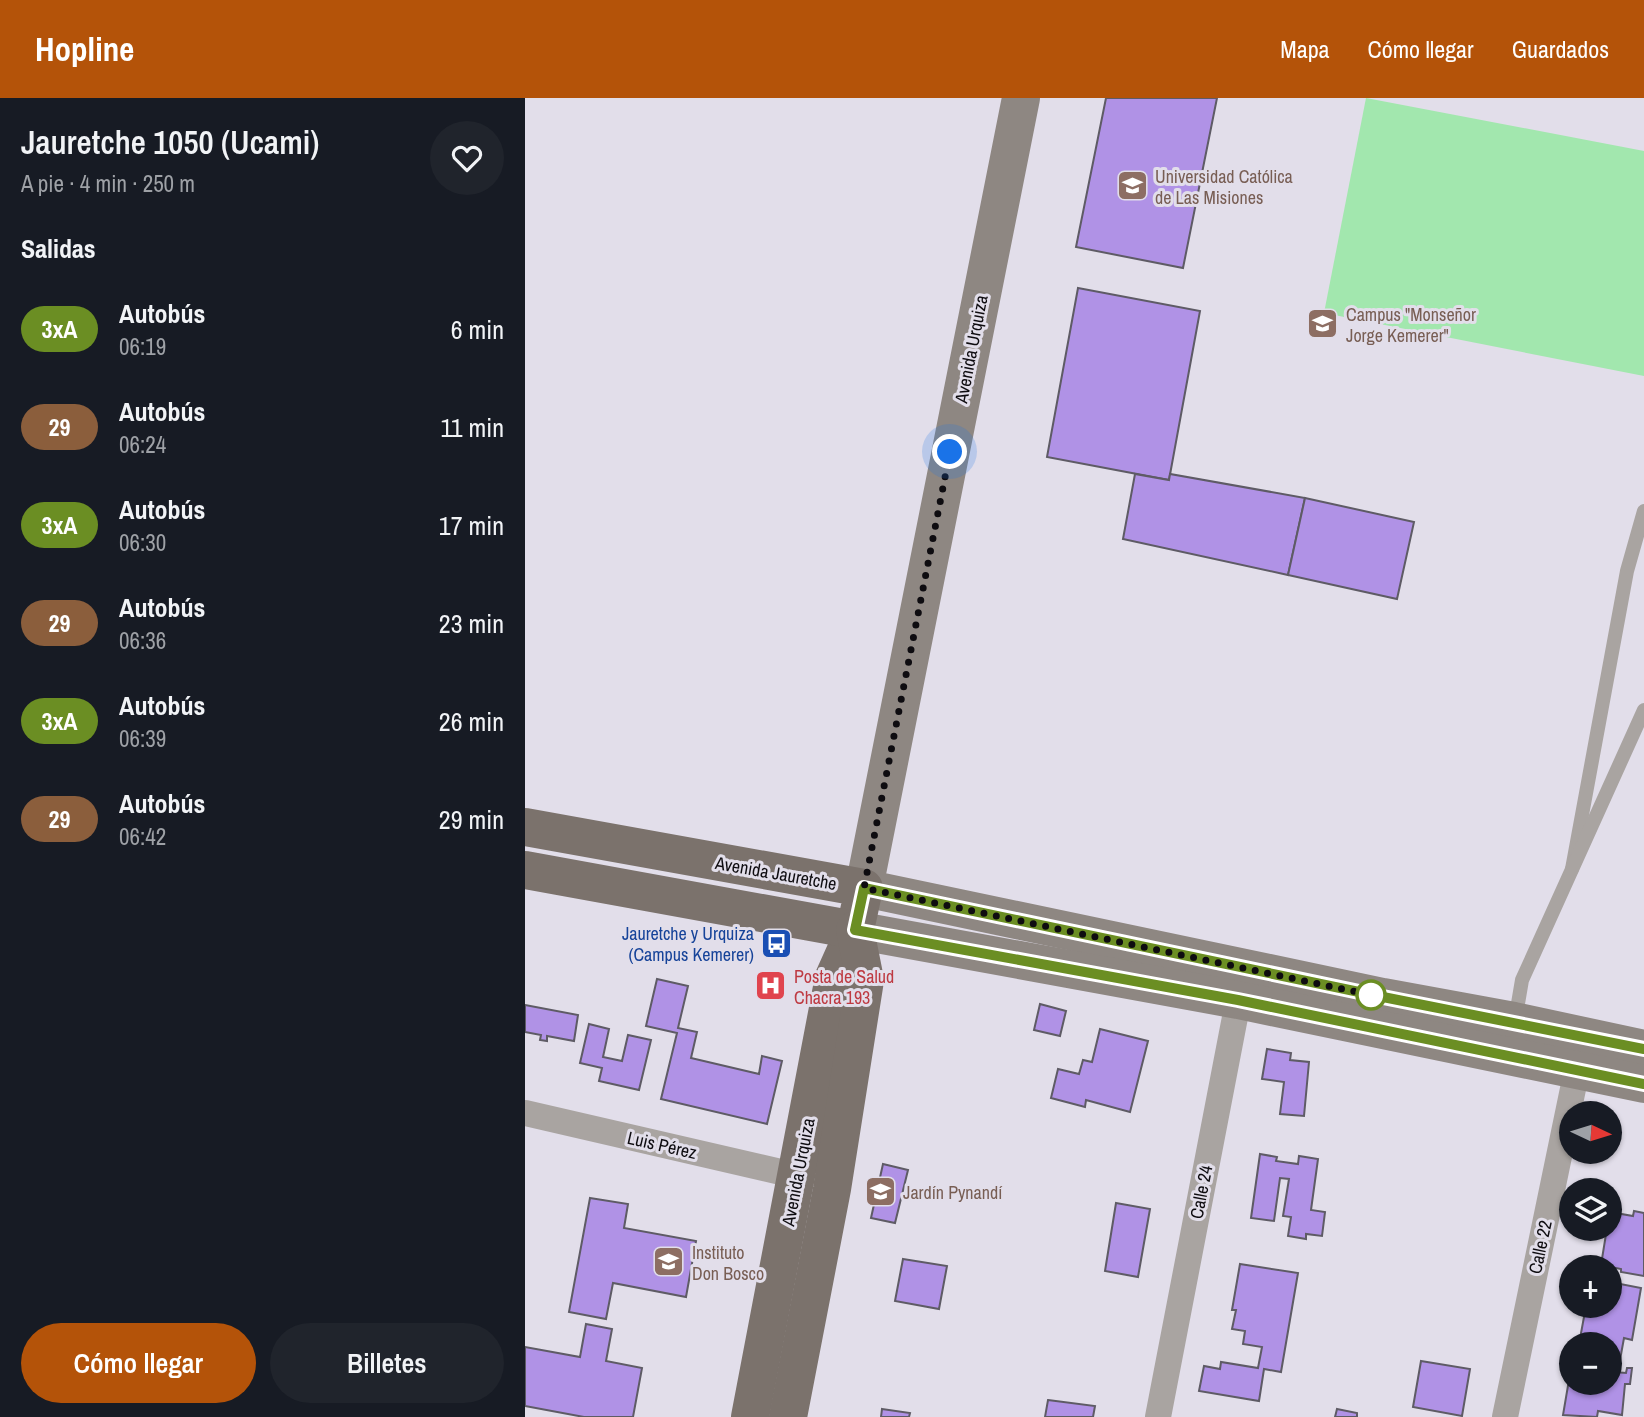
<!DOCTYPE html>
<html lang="es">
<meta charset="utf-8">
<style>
body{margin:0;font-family:"Archivo Narrow",sans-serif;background:#20242c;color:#f1f3f6;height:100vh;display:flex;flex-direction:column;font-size:26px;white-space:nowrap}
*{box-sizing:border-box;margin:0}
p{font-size:23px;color:#9ea1a6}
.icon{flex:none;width:38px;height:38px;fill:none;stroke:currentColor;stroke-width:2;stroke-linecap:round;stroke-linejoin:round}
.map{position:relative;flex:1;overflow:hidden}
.sheet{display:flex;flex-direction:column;background:#171b24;width:525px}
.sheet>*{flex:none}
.badge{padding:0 14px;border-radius:23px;font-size:24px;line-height:46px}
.needle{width:46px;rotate:94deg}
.buttons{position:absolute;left:1034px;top:1003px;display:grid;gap:14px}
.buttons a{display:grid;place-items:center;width:63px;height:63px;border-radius:50%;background:#171b24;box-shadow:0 2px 5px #0004;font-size:35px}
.you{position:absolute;width:35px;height:35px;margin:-18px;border:5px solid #fff;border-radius:50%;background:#1a73e8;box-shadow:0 0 0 10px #1a73e833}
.map>.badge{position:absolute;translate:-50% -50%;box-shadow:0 0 0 4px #fff}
h2{padding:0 21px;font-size:26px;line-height:63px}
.round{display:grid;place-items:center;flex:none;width:74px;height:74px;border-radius:37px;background:#20242c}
.summary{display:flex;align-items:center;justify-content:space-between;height:119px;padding:0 21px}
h1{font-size:33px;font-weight:600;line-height:52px}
.action{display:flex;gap:14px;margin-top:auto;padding:14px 21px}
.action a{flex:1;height:80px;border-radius:42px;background:#b45309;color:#fff;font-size:28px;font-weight:600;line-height:80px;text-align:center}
.action a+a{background:#20242c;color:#f1f3f6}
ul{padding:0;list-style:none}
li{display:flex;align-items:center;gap:21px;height:98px;padding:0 21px}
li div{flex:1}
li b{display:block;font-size:26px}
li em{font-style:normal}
li .badge{min-width:77px;font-weight:700;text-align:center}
header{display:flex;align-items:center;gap:42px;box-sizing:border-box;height:98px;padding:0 35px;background:#b45309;color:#fff}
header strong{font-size:33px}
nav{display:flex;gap:38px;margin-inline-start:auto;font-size:24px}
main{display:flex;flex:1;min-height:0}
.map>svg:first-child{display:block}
.green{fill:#a2e7ae}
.building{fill:#b092e6;stroke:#5e5b65;stroke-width:2}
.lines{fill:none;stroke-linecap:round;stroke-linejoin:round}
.lane{stroke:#a9a4a1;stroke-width:14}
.street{stroke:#a9a4a1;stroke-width:26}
.secondary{stroke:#8e8782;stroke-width:38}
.primary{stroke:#7b726c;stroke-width:38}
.line-casing{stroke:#fff;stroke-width:16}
.line{stroke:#6b8e23;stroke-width:10}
.walk{stroke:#0e0c10;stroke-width:7;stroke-dasharray:0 12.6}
.stop-dot{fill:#fff;stroke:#6b8e23;stroke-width:3.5}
.labels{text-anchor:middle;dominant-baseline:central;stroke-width:6;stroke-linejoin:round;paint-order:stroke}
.education-label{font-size:18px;fill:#785e54;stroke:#e2deea;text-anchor:start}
.street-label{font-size:18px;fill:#0e0c10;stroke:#e2deea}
.transit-label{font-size:18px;fill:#164399;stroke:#e2deea;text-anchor:end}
.health-label{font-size:18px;fill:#be3a42;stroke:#e2deea;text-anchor:start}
</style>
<header>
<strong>Hopline</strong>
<nav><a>Mapa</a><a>Cómo llegar</a><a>Guardados</a></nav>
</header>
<main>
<section class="sheet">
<div class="summary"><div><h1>Jauretche 1050 (Ucami)</h1><p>A pie · 4 min · 250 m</p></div><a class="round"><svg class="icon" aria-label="heart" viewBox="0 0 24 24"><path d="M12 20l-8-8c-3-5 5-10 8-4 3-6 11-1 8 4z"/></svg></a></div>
<h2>Salidas</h2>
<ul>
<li><span class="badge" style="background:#6b8e23;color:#fff">3xA</span><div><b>Autobús</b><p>06:19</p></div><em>6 min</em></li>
<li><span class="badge" style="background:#8b5e3c;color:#fff">29</span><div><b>Autobús</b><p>06:24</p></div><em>11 min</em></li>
<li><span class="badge" style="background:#6b8e23;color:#fff">3xA</span><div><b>Autobús</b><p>06:30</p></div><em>17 min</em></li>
<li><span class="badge" style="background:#8b5e3c;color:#fff">29</span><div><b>Autobús</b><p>06:36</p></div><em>23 min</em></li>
<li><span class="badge" style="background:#6b8e23;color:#fff">3xA</span><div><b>Autobús</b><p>06:39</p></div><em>26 min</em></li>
<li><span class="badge" style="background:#8b5e3c;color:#fff">29</span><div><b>Autobús</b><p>06:42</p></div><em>29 min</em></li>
</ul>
<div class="action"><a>Cómo llegar</a><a>Billetes</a></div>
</section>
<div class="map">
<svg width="1119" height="1319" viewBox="0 0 1119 1319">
<rect width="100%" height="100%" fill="#e2deea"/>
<polygon class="green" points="841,0 1119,53 1119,278 799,215"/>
<g class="building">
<polygon points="581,0 692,0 658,170 551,149"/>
<polygon points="553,190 675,213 644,382 522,359"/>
<polygon points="610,376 644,382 645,376 780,400 763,477 598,441"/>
<polygon points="780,400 889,424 872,501 763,477"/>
<polygon points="132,881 163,888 153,930 172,934 166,960 234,976 237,958 257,963 242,1026 136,1001 152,935 121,928"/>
<polygon points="515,906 541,913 535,938 509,932"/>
<polygon points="0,907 53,917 49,943 22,938 22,943 15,942 16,937 0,934"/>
<polygon points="64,926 84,931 78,959 97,963 103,937 126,942 114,992 74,983 77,970 55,965"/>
<polygon points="575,931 623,943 605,1014 561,1002 560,1009 526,1000 533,971 554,976 558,962 567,964"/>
<polygon points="742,951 766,955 765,962 784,964 779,1018 755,1016 759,984 737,981"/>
<polygon points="735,1056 752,1059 751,1063 773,1066 774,1058 793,1061 786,1112 800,1114 797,1138 781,1136 781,1141 763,1138 766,1119 758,1118 764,1081 755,1080 749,1123 726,1120"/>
<polygon points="358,1066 383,1072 370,1125 346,1120"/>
<polygon points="65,1100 103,1106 99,1130 171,1143 161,1199 88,1185 81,1221 44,1214"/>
<polygon points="591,1105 625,1111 613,1179 580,1173"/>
<polygon points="1109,1113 1119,1115 1119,1178 1096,1174 1096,1171 1076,1167 1082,1130 1085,1130 1085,1114 1108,1118"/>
<polygon points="378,1161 422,1168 414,1211 370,1203"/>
<polygon points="715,1166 773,1175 756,1274 739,1271 734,1303 674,1293 679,1268 695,1271 696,1264 733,1270 737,1249 718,1246 720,1233 707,1231 711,1212 707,1212"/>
<polygon points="1085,1184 1116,1190 1107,1242 1099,1240 1095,1262 1085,1260 1085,1246 1054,1246 1061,1208 1085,1208"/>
<polygon points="61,1226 87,1231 81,1263 117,1270 108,1319 59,1319 0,1308 0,1249 55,1259"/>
<polygon points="896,1263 945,1271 937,1318 888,1309"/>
<polygon points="1046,1270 1046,1284 1085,1284 1085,1270 1090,1271 1090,1274 1101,1275 1102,1270 1107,1270 1105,1286 1100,1286 1097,1317 1073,1313 1072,1319 1038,1317"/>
<polygon points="523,1302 570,1308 568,1319 520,1319"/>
<polygon points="357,1311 385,1315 384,1319 356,1319"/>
<polygon points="812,1311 832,1315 832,1319 810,1319"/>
</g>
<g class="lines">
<g class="lane">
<polyline points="1047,771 1102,473 1119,413"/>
<polyline points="990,923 997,882 1119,612"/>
</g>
<g class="street">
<polyline points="0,1015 273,1078"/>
<polyline points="633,1319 716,888"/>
<polyline points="980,1319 1055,957"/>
</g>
<g class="secondary">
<polyline points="496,0 339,790 858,899 989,923 1119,951"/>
<polyline points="330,832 713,902 1119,986"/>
</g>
<g class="primary">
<polyline points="0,729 339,790 330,832 309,879 225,1319"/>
<polyline points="0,772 330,832"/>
<polyline points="263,1319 307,1091 340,882 330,832"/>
</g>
</g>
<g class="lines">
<defs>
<polyline id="line" points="1119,951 858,899 339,790 330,832 713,902 1119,986"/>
</defs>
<use href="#line" class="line-casing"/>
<use href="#line" class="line"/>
<polyline class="walk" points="425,354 339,790 846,897"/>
</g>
<defs>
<symbol id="university-square" viewBox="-11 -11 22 22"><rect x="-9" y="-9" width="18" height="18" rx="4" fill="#8d6e63" stroke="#e2deea"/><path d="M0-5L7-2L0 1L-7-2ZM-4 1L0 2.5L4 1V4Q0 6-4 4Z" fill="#fff"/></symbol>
<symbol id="bus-square" viewBox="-11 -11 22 22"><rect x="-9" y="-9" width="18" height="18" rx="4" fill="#1a4fb4" stroke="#e2deea"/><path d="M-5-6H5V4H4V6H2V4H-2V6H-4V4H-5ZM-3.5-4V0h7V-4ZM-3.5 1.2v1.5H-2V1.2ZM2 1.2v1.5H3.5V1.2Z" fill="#fff"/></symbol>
<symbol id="hospital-square" viewBox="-11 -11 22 22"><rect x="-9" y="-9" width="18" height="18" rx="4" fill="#e0444e" stroke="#e2deea"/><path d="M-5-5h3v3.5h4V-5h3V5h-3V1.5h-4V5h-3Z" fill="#fff"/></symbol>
<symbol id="school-square" viewBox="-11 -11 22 22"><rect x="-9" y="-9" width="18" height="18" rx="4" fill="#8d6e63" stroke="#e2deea"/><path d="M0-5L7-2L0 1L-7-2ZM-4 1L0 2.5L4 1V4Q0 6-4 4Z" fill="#fff"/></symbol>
</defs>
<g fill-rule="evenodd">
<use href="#university-square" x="590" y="70" width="35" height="35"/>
<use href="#university-square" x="780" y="208" width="35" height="35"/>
<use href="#bus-square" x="234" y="828" width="35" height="35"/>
<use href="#hospital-square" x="228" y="870" width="35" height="35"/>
<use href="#school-square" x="338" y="1076" width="35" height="35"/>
<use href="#school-square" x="126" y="1146" width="35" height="35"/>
</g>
<circle class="stop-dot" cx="846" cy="897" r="14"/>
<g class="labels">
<g class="education-label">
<text x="630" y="78">Universidad Católica<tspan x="630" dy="21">de Las Misiones</tspan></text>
<text x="821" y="216">Campus "Monseñor<tspan x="821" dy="21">Jorge Kemerer"</tspan></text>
<text x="378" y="1094">Jardín Pynandí</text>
<text x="167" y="1154">Instituto<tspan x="167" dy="21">Don Bosco</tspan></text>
</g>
<g class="street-label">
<text transform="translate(446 251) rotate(-79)">Avenida Urquiza</text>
<text transform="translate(251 775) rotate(10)">Avenida Jauretche</text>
<text transform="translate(137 1047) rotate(13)">Luis Pérez</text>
<text transform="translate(273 1074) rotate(-79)">Avenida Urquiza</text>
<text transform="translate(676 1094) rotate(-79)">Calle 24</text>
<text transform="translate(1015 1149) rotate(-78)">Calle 22</text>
</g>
<g class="transit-label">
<text x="229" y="835">Jauretche y Urquiza<tspan x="229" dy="21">(Campus Kemerer)</tspan></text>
</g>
<g class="health-label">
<text x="269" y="878">Posta de Salud<tspan x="269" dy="21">Chacra 193</tspan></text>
</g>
</g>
</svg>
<div class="buttons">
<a><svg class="needle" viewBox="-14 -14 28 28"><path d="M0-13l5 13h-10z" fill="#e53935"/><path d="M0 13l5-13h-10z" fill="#9ea1a6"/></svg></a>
<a><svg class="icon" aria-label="layers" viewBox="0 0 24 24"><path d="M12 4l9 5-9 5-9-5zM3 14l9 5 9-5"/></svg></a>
<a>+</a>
<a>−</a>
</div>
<div class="you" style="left:425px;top:354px"></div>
</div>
</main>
